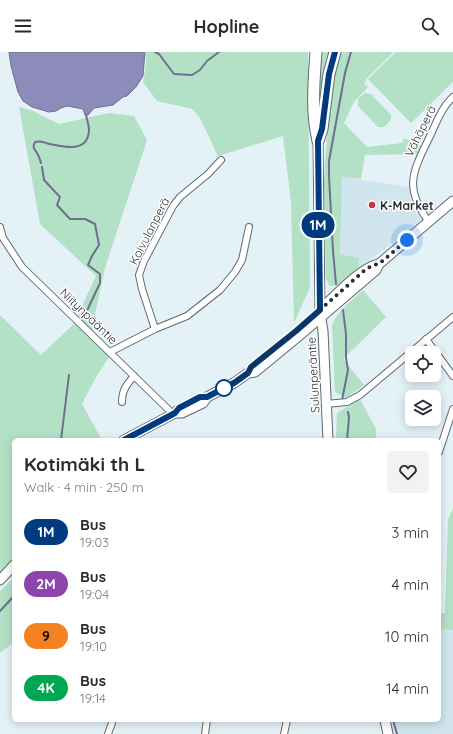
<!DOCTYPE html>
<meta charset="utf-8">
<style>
body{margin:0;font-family:Quicksand,sans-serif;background:#f2f2f3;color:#2b2b33;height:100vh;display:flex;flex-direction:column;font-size:15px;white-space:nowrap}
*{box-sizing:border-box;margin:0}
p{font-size:13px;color:#7c7c81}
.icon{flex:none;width:22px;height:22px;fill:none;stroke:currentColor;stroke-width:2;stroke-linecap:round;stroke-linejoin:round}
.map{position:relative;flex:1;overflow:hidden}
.sheet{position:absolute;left:12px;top:386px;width:429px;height:284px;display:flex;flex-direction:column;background:#fff;border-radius:6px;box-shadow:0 2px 10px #0003}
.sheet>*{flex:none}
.badge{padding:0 8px;border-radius:13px;font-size:14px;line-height:26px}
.tools{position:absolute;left:405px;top:294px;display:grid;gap:8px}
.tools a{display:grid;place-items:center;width:36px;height:36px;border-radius:6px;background:#fff;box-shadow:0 2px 10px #0003;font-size:20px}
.you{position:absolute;width:20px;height:20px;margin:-10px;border:3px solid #fff;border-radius:50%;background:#1a73e8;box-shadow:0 0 0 6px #1a73e833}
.map>.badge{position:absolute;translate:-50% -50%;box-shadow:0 0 0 2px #fff}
.round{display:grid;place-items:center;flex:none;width:42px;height:42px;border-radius:6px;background:#f2f2f3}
.headline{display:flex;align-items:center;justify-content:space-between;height:68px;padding:0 12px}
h1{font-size:19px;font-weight:800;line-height:30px}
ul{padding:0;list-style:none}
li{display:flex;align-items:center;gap:12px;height:52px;padding:0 12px}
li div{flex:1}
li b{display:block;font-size:15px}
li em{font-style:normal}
li .badge{min-width:44px;font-weight:700;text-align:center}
header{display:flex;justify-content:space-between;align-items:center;height:52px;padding:0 12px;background:#fff;font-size:18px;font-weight:800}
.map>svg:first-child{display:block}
.built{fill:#d0e5ed}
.green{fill:#b3e1c6}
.water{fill:#8d8bb9;stroke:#6f6f90}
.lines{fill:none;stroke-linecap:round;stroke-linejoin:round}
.stream{stroke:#6f6f90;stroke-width:2}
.street-casing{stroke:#5e6a6e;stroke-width:8}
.secondary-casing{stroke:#5e6a6e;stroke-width:11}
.highway-casing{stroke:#5e6a6e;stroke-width:13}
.street{stroke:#fff;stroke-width:6}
.secondary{stroke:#fff;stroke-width:9}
.highway{stroke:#fff;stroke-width:11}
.line-casing{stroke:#fff;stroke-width:9}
.line{stroke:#003b80;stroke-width:6}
.walk{stroke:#292e30;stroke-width:4;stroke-dasharray:0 7.2}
.poi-dot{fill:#c5363f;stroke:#fff;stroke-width:1.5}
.stop-dot{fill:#fff;stroke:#003b80;stroke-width:2}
.labels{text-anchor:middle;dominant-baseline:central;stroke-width:3;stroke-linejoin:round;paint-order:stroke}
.street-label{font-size:12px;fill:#292e30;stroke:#fff}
.poi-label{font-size:12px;font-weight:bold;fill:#292e30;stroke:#fff;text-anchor:start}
</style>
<header><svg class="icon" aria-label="menu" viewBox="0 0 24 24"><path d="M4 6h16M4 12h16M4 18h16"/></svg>Hopline<svg class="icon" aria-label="search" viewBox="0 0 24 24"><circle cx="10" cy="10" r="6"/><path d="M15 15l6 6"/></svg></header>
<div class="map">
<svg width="453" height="682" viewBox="0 0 453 682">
<rect width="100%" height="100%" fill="#e4f1f6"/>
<g class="built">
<polygon points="342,125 409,135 411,148 416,161 422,168 358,217 359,206 340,202"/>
<polygon points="439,577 453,578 453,682 393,682 389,668 439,668"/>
</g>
<g class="green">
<polygon points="146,0 308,0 310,235 294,271 291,150 283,84 218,104 200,66 192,57 157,49 143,30 146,13"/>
<polygon points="319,0 331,0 319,75 318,21"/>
<polygon points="340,0 394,0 367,26 364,32 368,35 354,50 344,71 367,95 402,91 404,86 421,94 417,102 365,103 361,127 342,125 340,202 359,206 358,217 338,234 330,234 326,227 323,139 330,43"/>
<polygon points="396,0 453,0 453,30 411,71 368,27"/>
<polygon points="365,41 371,42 391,63 391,68 384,75 378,75 358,54 358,47"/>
<polygon points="19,55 33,59 59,72 109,61 134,64 147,88 105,216 91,281 78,263 96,224 40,172"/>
<path d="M 363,238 L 386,265 L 343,307 L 364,333 L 346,346 L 335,340 L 332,275 C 336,259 352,249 363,238 Z"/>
<polygon points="0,263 41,303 77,269 111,302 96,325 82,352 102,388 14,388 14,507 0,523"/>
<polygon points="360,347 376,377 376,388 336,388 337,361"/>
<polygon points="453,456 453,578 439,577 439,561 445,561 448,468"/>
<polygon points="14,526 14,590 0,601 0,539"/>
</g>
<polygon class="water" points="9,0 145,0 143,24 136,35 127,44 123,45 113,53 94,56 88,63 85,63 83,57 67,54 61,56 56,59 49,60 32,55 23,49 18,40 11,14"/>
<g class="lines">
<g class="stream">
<polyline points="155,0 159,2 174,22 192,23 200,18 207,9 219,0"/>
<path d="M 41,111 C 40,108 39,104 37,101 C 34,96 32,96 35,90 C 41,88 44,91 50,92 C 66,95 88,101 89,78 C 89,73 87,68 86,63"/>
<polyline points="42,115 44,128 60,145 57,153 70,167 85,167 95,172 99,193 92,204 88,213 100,222 100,231 84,265"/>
<polyline points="336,232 333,199 329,124 329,109 345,21 351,0"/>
<polyline points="342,348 348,318 346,306 346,282 343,258"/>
<polyline points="61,388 69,323"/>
<polyline points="347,388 349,366 348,360"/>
<polyline points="0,559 14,544"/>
<polyline points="393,668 397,682"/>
</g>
<defs>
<g id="street">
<path d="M 429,170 C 402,134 414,118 431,82 C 437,69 442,55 453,45"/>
<polyline points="0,175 3,186 22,215 173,362"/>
<polyline points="155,277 142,237 139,223 144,209 173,154 180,145 208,122 221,108"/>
<polyline points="426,287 453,324"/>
<polyline points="110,300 155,277 187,264 220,238 235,220 242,208 249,175"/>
<path d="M 122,350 C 122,338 127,332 134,324"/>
<polyline points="326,352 347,350 360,343 453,265"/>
<polyline points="439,400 453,357"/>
<polyline points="108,682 113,668"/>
<polyline points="205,682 207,668"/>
<polyline points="284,682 287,668"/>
</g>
<g id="secondary">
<polyline points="318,89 320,262 323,279 328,388"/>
<path d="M 324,254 C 337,242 362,215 379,212"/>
<polyline points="175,361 182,361 203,351 207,345 234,331 248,321 255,320 300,283 376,218 379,212 453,149"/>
<polyline points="124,388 175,361 178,358"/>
<polyline points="0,528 14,513"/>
<polyline points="385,668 388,682"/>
</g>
<g id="highway">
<path d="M 316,0 C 314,27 311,62 318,88"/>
<polyline points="318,89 322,77 329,22 335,0"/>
</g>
</defs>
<use href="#street" class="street-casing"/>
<use href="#secondary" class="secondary-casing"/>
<use href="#highway" class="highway-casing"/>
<use href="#street" class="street"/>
<use href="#secondary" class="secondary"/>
<use href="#highway" class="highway"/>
</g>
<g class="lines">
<defs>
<polyline id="line" points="124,388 175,361 179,356 200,345 207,345 234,331 248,321 251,315 296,279 320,258 318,89 322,77 329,22 335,0"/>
</defs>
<use href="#line" class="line-casing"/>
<use href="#line" class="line"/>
<polyline class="walk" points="224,336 222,337 248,321 251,315 296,279 365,218 373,213 379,212 407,188"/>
</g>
<circle class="poi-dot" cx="372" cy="153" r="4"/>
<circle class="stop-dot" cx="224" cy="336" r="8"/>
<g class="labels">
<g class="street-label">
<text transform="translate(420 79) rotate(-64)">Vähäperä</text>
<text transform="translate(149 179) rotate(-63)">Koivulanperä</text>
<text transform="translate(89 264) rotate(44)">Niitynpääntie</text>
<text transform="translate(313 323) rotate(-93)">Sulunperäntie</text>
</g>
<g class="poi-label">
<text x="380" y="153">K-Market</text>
</g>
</g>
</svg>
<div class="tools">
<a><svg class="icon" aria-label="locate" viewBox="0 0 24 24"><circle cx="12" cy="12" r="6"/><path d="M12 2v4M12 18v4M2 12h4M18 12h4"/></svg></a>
<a><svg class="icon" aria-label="layers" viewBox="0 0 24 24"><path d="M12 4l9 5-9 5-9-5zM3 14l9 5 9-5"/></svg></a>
</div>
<div class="you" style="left:407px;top:188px"></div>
<b class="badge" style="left:318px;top:173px;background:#003b80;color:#fff">1M</b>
<section class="sheet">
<div class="headline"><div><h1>Kotimäki th L</h1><p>Walk · 4 min · 250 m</p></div><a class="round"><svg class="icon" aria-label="heart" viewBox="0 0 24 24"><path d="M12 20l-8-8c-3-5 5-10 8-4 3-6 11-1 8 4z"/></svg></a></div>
<ul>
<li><span class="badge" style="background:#003b80;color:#fff">1M</span><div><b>Bus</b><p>19:03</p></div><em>3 min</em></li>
<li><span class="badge" style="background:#8e44ad;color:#fff">2M</span><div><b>Bus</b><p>19:04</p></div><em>4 min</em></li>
<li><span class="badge" style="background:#f58220;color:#111">9</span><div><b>Bus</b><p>19:10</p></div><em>10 min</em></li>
<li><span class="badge" style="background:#00a651;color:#fff">4K</span><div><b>Bus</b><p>19:14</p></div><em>14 min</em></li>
</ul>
</section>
</div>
